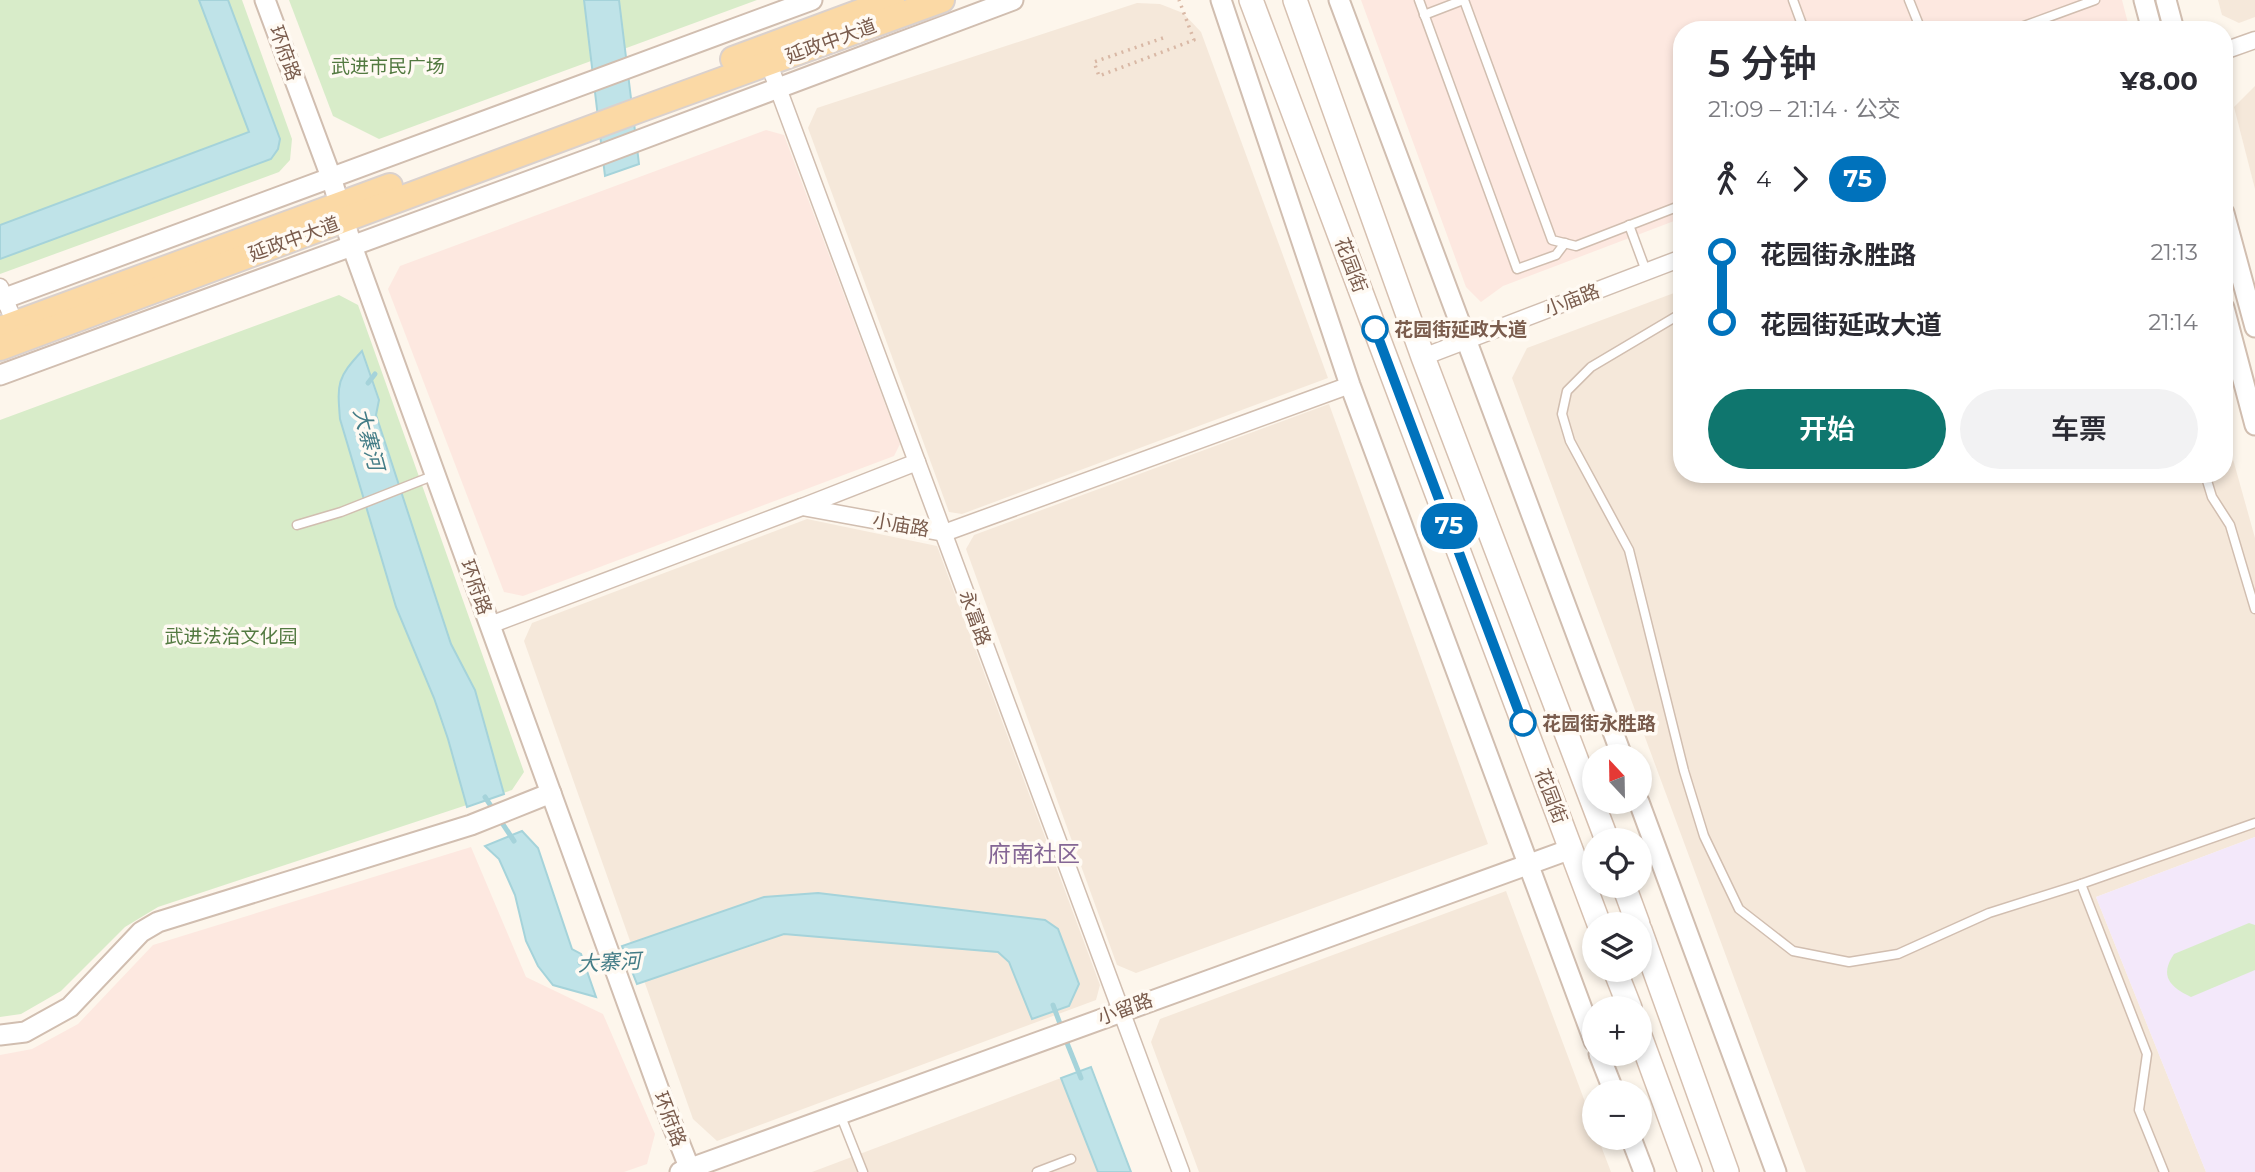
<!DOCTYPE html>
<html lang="zh">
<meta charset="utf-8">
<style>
body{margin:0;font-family:Montserrat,"Noto Sans SC",sans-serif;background:#f2f2f3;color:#2b2b33;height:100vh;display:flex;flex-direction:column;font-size:26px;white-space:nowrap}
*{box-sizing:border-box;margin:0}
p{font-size:23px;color:#7c7c81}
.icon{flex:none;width:38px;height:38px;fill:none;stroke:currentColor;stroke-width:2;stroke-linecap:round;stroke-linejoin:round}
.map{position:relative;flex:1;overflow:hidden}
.drawer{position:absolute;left:1673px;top:21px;width:560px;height:462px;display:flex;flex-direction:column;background:#fff;border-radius:28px;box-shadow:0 4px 10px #0003}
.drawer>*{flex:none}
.badge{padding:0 14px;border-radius:23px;font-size:24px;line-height:46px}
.needle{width:46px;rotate:338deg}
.tools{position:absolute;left:1582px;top:744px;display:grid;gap:14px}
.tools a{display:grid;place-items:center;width:70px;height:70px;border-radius:50%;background:#fff;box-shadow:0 4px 10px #0003;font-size:35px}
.map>.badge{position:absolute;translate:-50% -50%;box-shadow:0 0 0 4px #fff}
.legs{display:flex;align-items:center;gap:10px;height:77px;padding:0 35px;font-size:23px}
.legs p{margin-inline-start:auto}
.headline{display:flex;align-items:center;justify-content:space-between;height:119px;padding:0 35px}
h1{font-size:38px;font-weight:600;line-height:52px}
.primary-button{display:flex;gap:14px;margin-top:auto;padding:14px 35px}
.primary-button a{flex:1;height:80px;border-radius:42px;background:#0f766e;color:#fff;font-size:28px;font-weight:600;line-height:80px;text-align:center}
.primary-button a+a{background:#f2f2f3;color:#2b2b33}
ul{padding:0 35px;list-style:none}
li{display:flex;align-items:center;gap:24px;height:70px;font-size:26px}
li i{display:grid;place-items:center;width:10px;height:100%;margin:0 9px;background:currentColor}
li i::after{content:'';width:18px;height:18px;margin:-9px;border:5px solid;border-radius:50%;background:#fff}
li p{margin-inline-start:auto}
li:first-child i{background:linear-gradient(#0000 50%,currentColor 0)}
li:last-child i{background:linear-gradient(currentColor 50%,#0000 0)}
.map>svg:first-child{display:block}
.residential{fill:#f5e8da}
.commercial{fill:#fde8e0}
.education{fill:#f3e8fa}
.green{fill:#d8ecc9}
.water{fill:#bfe3e8;stroke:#a5d3da;stroke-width:2}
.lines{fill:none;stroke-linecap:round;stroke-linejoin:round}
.stream{stroke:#a5d3da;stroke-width:5}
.service-casing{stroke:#d1beb0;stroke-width:11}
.minor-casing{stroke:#d1beb0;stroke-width:19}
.tertiary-casing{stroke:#d1beb0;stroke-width:23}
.secondary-casing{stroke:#d6c0b0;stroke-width:26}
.primary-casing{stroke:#dad1cd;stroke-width:28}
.path{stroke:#d9b8a5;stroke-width:3.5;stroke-dasharray:2 5;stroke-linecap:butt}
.service{stroke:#fff;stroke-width:8}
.minor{stroke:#fff;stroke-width:16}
.tertiary{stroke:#fff;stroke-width:19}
.secondary{stroke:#fff;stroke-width:23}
.primary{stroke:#fbd9a5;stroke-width:24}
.line-1-casing{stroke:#fff;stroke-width:16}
.line-1{stroke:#0072bc;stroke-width:10}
.stop-1-dot{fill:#fff;stroke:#0072bc;stroke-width:3.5}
.labels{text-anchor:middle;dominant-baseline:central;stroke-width:7;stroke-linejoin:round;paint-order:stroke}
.street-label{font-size:19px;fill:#7a5c4d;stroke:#fffaf3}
.park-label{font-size:19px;fill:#537a41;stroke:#fffaf3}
.stop-label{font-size:19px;font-weight:bold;fill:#7a5c4d;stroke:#fffaf3;text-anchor:start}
.water-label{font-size:21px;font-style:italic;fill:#437c86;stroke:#fffaf3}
.quarter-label{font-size:23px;fill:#846695;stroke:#fffaf3}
</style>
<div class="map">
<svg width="2255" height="1172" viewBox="0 0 2255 1172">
<rect width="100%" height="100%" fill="#fdf6ec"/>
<g class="residential">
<polygon points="2218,0 2255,0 2255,17 2239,23 2222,15"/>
<polygon points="1137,3 1160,4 1183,13 1201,32 1328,378 962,514 949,512 808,128 817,108"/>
<polygon points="2255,86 2255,189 2234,107"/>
<polygon points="1682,290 1682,474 2224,474 2224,427 2255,538 2255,837 2096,897 2206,1172 1806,1172 1512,378 1527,348"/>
<polygon points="1329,404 1488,844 1136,973 1117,965 966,549 974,535"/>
<polygon points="807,519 937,546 1100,985 1096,1000 717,1141 693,1119 524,641 532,623"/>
<polygon points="1506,891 1594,1126 1594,1138 1598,1138 1611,1172 1199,1172 1151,1042 1160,1019"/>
<polygon points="1061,1078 1098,1172 812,1172"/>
</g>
<g class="commercial">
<polygon points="1361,0 2122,0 2128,23 2126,30 1682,30 1682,218 1503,286 1481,302 1466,287"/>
<polygon points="766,130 784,135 900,444 894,456 523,596 504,592 388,289 400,266"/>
<polygon points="471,847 526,977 603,1014 655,1134 647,1164 624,1172 0,1172 0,1055 32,1049 78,1024 153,945"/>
</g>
<polygon class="education" points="2255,837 2255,1172 2206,1172 2096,897"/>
<g class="green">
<polygon points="0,0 242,0 292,139 290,160 279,172 0,274"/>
<polygon points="289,0 757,0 379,139 333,116"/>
<polygon points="339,295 358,305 524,772 512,790 158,907 125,927 61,991 21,1014 0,1017 0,420"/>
<path d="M 2249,923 L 2255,925 L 2255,970 L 2191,997 C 2170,987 2159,976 2174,954 Z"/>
</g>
<g class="water">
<polygon points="199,0 228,0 280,139 278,149 271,159 0,259 0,225 249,132"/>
<polygon points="584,0 619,0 639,164 605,176"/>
<path d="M 362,351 L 379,400 L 376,415 L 451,644 L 475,690 L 504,794 L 467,807 L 448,739 L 434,698 L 396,607 L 340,419 C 337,383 337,378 362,351 Z"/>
<polygon points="522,831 538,848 572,949 581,954 596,997 553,985 538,966 526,941 515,895 499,859 485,846"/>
<polygon points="818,893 1045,920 1058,929 1079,984 1069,1006 1032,1019 1009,962 998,952 784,934 637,984 622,946 764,897"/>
<polygon points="1091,1067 1131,1172 1098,1172 1061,1078"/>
</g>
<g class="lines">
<g class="stream">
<polyline points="368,383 375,374"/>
<polyline points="485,797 514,841"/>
<polyline points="580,963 608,962"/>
<polyline points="1053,1005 1062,1029"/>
<polyline points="1065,1038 1081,1078"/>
</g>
<defs>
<g id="service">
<polyline points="1419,0 1517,269 1556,255 1565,243"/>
<polyline points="1464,0 1552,240 1576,246 1682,205"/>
<polyline points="1793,0 1804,30"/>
<polyline points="1909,0 1921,30"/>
<polyline points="1424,15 1463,0"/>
<polyline points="2013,30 2095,0"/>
<polyline points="1629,225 1646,271"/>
<polyline points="1682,313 1591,367 1567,391 1562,414 1570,441 1629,550 1684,771 1704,836 1739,909 1793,951 1849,962 1898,954 1989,913 2081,884 2255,823"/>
<polyline points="2205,474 2212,497 2230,525 2255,609"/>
<polyline points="297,525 341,512 435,475"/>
<polyline points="2081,884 2147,1054 2139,1110 2164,1172"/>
<polyline points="840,1114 863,1172"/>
<polyline points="1037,1172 1071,1159"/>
</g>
<g id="minor">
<polyline points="2224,51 2255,40"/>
<polyline points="769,64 1181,1172"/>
<polyline points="0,287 15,324"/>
<polyline points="1423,357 1682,258"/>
<polyline points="802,507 917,462"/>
<polyline points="490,625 802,507 944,533 1350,385"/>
</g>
<g id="tertiary">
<polyline points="265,0 331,177 352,246 664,1104 691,1172"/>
<polyline points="1221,0 1350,385 1594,1041"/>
<polyline points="1339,0 1622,756"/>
<polyline points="2144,0 2152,30"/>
<polyline points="2166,0 2174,30"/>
<polyline points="2224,213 2255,327"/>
<polyline points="0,300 812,0"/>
<polyline points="2224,308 2255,425"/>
<polyline points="0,375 597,156 1013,0"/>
<polyline points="1639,802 1776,1172"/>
<polyline points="0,1035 25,1032 70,1007 141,932 158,922 471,825 551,793"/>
<polyline points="1599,1054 1614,1092"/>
<polyline points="1631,1138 1644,1172"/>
<polyline points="680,1172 1571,849"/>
</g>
<g id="secondary">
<polyline points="1251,0 1599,924"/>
<polyline points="1295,0 1423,357 1607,840"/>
<polyline points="1624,886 1638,924"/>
<polyline points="1640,930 1727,1172"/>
<polyline points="1615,970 1630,1008"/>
<polyline points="1640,1036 1690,1172"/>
</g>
<g id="primary">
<polyline points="733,59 892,0"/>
<polyline points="0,329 390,186"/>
<polyline points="0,348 639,110 942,0"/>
</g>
</defs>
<use href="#service" class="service-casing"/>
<use href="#minor" class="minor-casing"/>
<use href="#tertiary" class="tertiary-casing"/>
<use href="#secondary" class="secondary-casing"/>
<use href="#primary" class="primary-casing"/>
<polyline class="path" points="1163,38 1094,62 1099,76 1194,40 1179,0"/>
<use href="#service" class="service"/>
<use href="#minor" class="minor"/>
<use href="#tertiary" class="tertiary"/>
<use href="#secondary" class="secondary"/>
<use href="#primary" class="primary"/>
</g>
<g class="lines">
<defs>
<polyline id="line-1" points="1375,329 1523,723"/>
</defs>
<use href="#line-1" class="line-1-casing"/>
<use href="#line-1" class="line-1"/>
</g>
<g class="stop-1-dot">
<circle cx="1375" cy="329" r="12"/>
<circle cx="1523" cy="723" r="12"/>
</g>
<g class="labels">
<g class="street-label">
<text transform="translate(831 41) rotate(-20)">延政中大道</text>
<text transform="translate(285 53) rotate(70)">环府路</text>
<text transform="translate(294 239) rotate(-20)">延政中大道</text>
<text transform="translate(1351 265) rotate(69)">花园街</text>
<text transform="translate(1572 300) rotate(-21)">小庙路</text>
<text transform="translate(901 525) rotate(10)">小庙路</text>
<text transform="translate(476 587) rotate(70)">环府路</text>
<text transform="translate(975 618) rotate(70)">永富路</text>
<text transform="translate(1551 796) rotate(69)">花园街</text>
<text transform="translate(1125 1009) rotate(-20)">小留路</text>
<text transform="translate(670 1119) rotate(69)">环府路</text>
</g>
<g class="park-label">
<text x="388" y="66">武进市民广场</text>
<text x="231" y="636">武进法治文化园</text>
</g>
<g class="stop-label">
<text x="1394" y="329">花园街延政大道</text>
<text x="1542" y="723">花园街永胜路</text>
</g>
<g class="water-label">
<text transform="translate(369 439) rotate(75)">大寨河</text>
<text transform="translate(609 962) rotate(-3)">大寨河</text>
</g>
<g class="quarter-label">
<text x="1034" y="854">府南社区</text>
</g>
</g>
</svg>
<div class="tools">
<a><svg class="needle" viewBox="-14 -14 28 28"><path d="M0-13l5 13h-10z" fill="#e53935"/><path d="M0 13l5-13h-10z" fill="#7c7c81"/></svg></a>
<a><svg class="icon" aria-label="locate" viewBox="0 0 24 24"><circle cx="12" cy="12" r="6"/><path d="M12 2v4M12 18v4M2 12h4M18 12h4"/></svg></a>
<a><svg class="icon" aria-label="layers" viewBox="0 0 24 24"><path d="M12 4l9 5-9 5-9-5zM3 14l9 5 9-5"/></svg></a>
<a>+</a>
<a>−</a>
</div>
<b class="badge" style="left:1449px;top:526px;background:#0072bc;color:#fff">75</b>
<section class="drawer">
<div class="headline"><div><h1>5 分钟</h1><p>21:09 – 21:14 · 公交</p></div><b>¥8.00</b></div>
<div class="legs"><svg class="icon" aria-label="walk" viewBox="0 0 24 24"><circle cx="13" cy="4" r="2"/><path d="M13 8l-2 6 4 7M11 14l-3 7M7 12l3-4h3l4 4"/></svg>4<svg class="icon" aria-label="forward" viewBox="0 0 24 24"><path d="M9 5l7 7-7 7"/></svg><b class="badge" style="background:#0072bc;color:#fff">75</b></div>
<ul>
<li><i style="color:#0072bc"></i><b>花园街永胜路</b><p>21:13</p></li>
<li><i style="color:#0072bc"></i><b>花园街延政大道</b><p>21:14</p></li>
</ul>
<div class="primary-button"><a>开始</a><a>车票</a></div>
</section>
</div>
